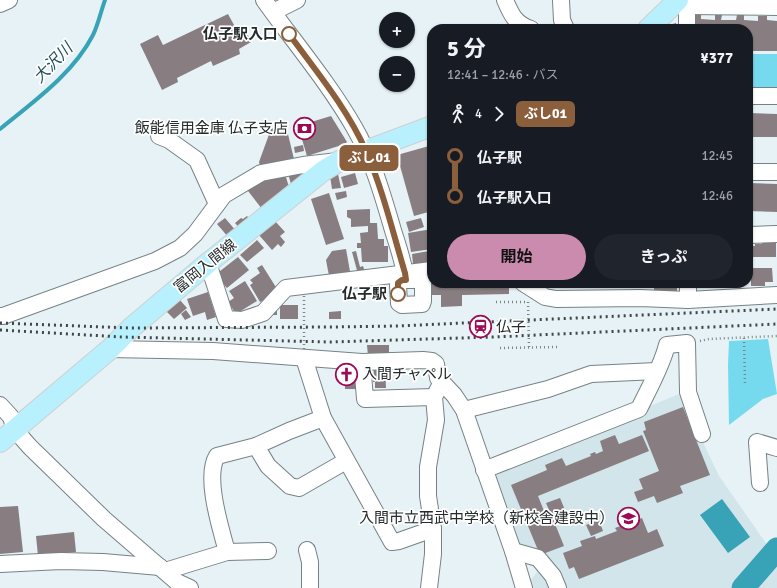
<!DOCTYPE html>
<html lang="ja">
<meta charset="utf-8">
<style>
body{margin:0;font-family:Signika,"Noto Sans JP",sans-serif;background:#20242c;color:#f1f3f6;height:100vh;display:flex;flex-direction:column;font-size:15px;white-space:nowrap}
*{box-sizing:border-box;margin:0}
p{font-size:13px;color:#9ea1a6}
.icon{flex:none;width:22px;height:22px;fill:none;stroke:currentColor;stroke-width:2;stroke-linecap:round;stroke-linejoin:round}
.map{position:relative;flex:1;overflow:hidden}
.panel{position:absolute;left:427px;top:24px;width:326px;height:264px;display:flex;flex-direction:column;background:#171b24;border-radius:16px;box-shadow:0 1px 3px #0004}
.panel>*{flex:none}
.badge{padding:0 8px;border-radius:6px;font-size:14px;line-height:26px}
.controls{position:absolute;left:379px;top:12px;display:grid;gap:8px}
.controls a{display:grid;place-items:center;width:36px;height:36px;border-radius:50%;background:#171b24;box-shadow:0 1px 3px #0004;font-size:20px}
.map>.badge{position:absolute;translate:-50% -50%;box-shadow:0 0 0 2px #fff}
.legs{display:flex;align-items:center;gap:6px;height:44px;padding:0 20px;font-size:13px}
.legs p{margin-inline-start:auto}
.summary{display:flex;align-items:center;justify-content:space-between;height:68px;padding:0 20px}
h1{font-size:22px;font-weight:700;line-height:30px}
.primary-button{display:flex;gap:8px;margin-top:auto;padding:8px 20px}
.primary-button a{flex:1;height:46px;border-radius:24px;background:#cb8bae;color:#111;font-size:16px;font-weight:700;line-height:46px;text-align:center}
.primary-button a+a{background:#20242c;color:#f1f3f6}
ul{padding:0 20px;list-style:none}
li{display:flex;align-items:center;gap:14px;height:40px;font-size:15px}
li i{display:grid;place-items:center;width:6px;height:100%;margin:0 5px;background:currentColor}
li i::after{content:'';width:10px;height:10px;margin:-5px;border:3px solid;border-radius:50%;background:#171b24}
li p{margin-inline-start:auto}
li:first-child i{background:linear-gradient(#0000 50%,currentColor 0)}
li:last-child i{background:linear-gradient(currentColor 50%,#0000 0)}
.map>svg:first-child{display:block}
.built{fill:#d1e5ea}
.green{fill:#76daee}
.water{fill:#38a2b6}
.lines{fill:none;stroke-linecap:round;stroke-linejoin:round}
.stream{stroke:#38a2b6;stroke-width:4}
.river{stroke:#38a2b6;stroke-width:23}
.building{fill:#887e81}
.minor-casing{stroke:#778285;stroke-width:18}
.major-casing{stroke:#cfd0d0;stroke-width:22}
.path{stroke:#7c8486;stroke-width:2.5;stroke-dasharray:1 3;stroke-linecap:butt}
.minor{stroke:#fff;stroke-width:16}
.major{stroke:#b8f1fd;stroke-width:20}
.rail{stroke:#404647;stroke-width:3;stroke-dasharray:2 4;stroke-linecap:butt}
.path-bridge{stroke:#7c8486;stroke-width:2.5;stroke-dasharray:1 3;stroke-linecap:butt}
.line-1-casing{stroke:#fff;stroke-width:9}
.line-1{stroke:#8b5e3c;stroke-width:6}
.stop-1-dot{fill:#fff;stroke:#8b5e3c;stroke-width:2}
.labels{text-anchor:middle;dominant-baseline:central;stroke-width:3.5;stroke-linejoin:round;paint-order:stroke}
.stop-label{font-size:15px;font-weight:bold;fill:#252a2b;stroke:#fff;text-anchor:end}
.poi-label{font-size:15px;fill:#252a2b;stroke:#fff;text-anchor:end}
.street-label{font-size:15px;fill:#252a2b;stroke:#fff}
.water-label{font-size:16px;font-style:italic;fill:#235059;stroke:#fff}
</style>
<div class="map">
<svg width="777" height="588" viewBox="0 0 777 588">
<rect width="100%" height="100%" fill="#e6f2f5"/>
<polygon class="built" points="686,391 699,434 719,476 777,559 777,588 532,588 530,581 537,572 534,562 525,560 496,477 500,469"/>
<g class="green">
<rect x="748" y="54" width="29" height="33"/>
<polygon points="768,339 777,394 763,399 729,425 728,365 729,341"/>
</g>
<polygon class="water" points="722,499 750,537 728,553 700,515"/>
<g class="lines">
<path class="stream" d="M 0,129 C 33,102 73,74 93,35 C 98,25 101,11 105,0"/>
<polyline class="river" points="743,588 777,549"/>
</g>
<g class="building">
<polygon points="691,12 701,12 701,19 715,20 715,15 722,15 721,20 736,20 737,15 744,15 744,20 758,21 758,16 767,16 767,20 777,21 777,51 748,51 748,29 694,29"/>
<polygon points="228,14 239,34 246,31 251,42 239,49 240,54 213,66 211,61 177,78 178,82 162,90 140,44 158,35 163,45"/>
<polygon points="676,23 677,29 667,29 666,26"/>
<polygon points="748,113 777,114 777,137 748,137"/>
<polygon points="331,116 347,142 345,144 307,156 298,126"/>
<polygon points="286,126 294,159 260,166 259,162 271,129"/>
<polygon points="303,145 304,151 295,153 294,147"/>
<polygon points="429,146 432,155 432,211 414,216 397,155"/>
<polygon points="305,170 307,174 292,187 288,174"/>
<polygon points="355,173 358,184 344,188 341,177"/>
<polygon points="285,174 289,187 262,209 245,187 255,182"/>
<polygon points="338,174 341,188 332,189 330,176"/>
<polygon points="748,183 777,184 777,212 748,211"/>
<polygon points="346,191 347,197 337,200 335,193"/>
<polygon points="329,193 344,239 326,245 311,199"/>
<polygon points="370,209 370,223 377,223 378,239 384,239 384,246 388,246 388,262 362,262 361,248 357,248 357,243 361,243 360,233 368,232 368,226 351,227 351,219 347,217 347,210"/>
<polygon points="247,216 251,221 241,230 235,223 241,218 243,219"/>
<polygon points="225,218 237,232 229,238 217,224"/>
<polygon points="421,218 424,227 409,232 406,222"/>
<polygon points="275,221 285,232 280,236 285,242 281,247 278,244 272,250 259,235"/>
<polygon points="432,229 432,249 411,252 408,233"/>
<polygon points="257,240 264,248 247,262 240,255"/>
<polygon points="762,241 776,241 776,257 752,257 752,246 755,246 755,244 762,244"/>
<polygon points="346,249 351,277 330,281 326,260 332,251"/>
<polygon points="356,251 360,267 363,266 365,272 358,274 352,252"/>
<polygon points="429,251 431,263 413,264 412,254"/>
<polygon points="238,257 249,270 227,288 215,275"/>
<polygon points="262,265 279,292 260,302 250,285 253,283 250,280 260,273 257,268"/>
<polygon points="751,268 772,268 773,282 765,282 765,286 751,286"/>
<polygon points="428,277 432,277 432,283 509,283 509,294 462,295 462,306 441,307 441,295 428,295"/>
<polygon points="245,281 257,301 236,314 228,302 234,298 229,291"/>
<rect x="654" y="283" width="23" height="10"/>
<polygon points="696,283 712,283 712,287 700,288 700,285 696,285"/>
<rect x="731" y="283" width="11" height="2"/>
<polygon points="208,292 216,317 207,320 205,312 193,316 187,299"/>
<polygon points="179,299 187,308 174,319 166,311"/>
<rect x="280" y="305" width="18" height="14"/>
<polygon points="186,310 191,317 185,320 181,314"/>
<rect x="271" y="311" width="6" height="4"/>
<polygon points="341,311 341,319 329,319 329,312"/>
<polygon points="367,345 389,345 389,355 368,356"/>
<polygon points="374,366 385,366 386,388 375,388 375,382 373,382"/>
<polygon points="345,367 358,367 359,389 345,389"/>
<polygon points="683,407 710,475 680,486 683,493 657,503 654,496 638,502 634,492 643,489 639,479 659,471 643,431 646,430 644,422"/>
<polygon points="615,435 619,444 642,435 649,451 538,496 548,521 553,519 564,546 540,555 511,485 547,470 545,465 562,458 566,466 591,456 590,454 595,452 596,454 603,451 600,441"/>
<polygon points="560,498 565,510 547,517 545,512 549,510 546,503"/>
<polygon points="18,506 23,552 0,554 0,507"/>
<polygon points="642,518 648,533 657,529 664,546 579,579 574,567 569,569 563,553 582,546 580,541 595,536 596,539 617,531 615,528"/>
<polygon points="599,520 603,531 591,536 586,525"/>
<polygon points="74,532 76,552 38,556 36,536"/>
</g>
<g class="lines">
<defs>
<g id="minor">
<path d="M 264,0 C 294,42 328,82 354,127 C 372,158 382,193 392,227 C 397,244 404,262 406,280"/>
<path d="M 505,0 C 511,14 515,24 531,29"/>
<polyline points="561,0 562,20 566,29"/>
<polyline points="0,4 9,0"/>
<polyline points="687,6 777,7"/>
<polyline points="273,12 297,0"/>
<polyline points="687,29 687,0"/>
<polyline points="748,96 777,96"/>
<polyline points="159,136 169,140 197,160 217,204"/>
<polyline points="748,172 777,172"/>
<polyline points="748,235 777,234"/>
<polyline points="208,263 226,319 242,320 263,313 286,288 432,270"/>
<polygon points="402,280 419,280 423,282 423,301 422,304 402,305 399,303 398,285"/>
<polyline points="523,283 545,297 556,299 640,298 688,300 777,295"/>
<polyline points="688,283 688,300"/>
<polyline points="0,316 3,316 155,261 180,248 195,234 224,195 261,173 303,165 338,161"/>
<polyline points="110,349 213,351 362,362 423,360 432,361 436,364 438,378 454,395 464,410 513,551 524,588"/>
<polyline points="304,358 323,418 392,542 399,541 433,529"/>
<polyline points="362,362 365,399 434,397"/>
<polyline points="0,405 11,417 15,430 30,447 104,519 177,582 190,588"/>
<polyline points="464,410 548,389 591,374 657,371"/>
<polyline points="256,446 268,466 290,486 299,488 346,461"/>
<path d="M 484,470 L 639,409 C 649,388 661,368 667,345 L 687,343 L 688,392 L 702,434"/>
<polyline points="760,483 757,442 777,448"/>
<polyline points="307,550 310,562 310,588"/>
<polyline points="513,551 538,558 553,576 558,588"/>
<path d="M 227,552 C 221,529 204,477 217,456 L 256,446 L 289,431 L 323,418"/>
<polyline points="0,564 61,561 103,562 160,567"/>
<polyline points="165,571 227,552 268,551"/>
<polyline points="429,588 433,554 433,529 428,496 428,467 436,420 434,397 442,382"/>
</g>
<g id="major">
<polyline points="648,29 678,0"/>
<polyline points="0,442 110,349 131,328 208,263 323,171 341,160 432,126"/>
</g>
</defs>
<use href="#minor" class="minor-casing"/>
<use href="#major" class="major-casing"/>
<g class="path">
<polyline points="496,302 527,302"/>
<polyline points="744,338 745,383"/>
<polyline points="700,341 709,339 777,336"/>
<polyline points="500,348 557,347"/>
</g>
<use href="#minor" class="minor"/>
<use href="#major" class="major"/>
<g class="rail">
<polyline points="0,323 131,328 332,327 397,326 777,309"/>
<polyline points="0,330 122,337 330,342 493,337 777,324"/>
</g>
<g class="path-bridge">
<polyline points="304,296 304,349"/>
<polyline points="528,302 529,347"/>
</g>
</g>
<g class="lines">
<defs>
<path id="line-1" d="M 289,34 C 316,71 347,108 366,151 C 383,190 393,233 405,273 L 406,280 L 402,280 L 398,283 L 398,294"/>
</defs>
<use href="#line-1" class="line-1-casing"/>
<use href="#line-1" class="line-1"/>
</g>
<defs>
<symbol id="bank-ring" viewBox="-11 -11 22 22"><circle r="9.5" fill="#fff" stroke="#9c0b57" stroke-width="1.5"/><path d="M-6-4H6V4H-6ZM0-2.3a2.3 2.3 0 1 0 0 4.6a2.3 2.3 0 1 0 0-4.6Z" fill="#9c0b57"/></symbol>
<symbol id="station-ring" viewBox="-11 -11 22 22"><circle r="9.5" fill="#fff" stroke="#9c0b57" stroke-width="1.5"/><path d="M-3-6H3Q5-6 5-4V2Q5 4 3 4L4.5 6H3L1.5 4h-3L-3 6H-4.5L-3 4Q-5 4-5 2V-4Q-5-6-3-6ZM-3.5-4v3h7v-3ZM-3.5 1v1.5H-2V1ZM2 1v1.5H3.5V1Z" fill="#9c0b57"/></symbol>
<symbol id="church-ring" viewBox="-11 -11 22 22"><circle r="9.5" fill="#fff" stroke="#9c0b57" stroke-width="1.5"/><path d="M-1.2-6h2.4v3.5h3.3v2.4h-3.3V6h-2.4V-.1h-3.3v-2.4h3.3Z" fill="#9c0b57"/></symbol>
<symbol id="school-ring" viewBox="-11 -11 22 22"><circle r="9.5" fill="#fff" stroke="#9c0b57" stroke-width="1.5"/><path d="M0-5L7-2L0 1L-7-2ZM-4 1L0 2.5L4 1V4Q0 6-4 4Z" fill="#9c0b57"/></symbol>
</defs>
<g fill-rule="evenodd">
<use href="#bank-ring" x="292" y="116" width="25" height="25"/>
<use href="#station-ring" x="468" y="314" width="25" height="25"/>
<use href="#church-ring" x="334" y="362" width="25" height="25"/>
<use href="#school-ring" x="616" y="506" width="25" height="25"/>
</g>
<g class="stop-1-dot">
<circle cx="289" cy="34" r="7"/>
<circle cx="398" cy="294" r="7"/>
</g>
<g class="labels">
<g class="stop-label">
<text x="278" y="34">仏子駅入口</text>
<text x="387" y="294">仏子駅</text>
</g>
<g class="poi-label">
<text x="288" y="128">飯能信用金庫 仏子支店</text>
<text x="496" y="327" text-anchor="start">仏子</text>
<text x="362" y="374" text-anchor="start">入間チャペル</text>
<text x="614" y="518">入間市立西武中学校（新校舎建設中）</text>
</g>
<g class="street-label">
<text transform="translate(205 266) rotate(-39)">富岡入間線</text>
</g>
<g class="water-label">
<text transform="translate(53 63) rotate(-46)">大沢川</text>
</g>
</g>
</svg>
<div class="controls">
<a>+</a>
<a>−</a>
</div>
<b class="badge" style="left:369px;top:158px;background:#8b5e3c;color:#fff">ぶし01</b>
<section class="panel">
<div class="summary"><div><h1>5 分</h1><p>12:41 – 12:46 · バス</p></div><b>¥377</b></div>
<div class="legs"><svg class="icon" aria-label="walk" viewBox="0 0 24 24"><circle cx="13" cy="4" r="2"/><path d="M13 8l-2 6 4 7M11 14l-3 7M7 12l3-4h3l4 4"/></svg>4<svg class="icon" aria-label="forward" viewBox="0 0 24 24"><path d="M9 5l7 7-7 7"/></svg><b class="badge" style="background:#8b5e3c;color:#fff">ぶし01</b></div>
<ul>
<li><i style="color:#8b5e3c"></i><b>仏子駅</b><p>12:45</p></li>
<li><i style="color:#8b5e3c"></i><b>仏子駅入口</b><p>12:46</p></li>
</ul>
<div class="primary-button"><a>開始</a><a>きっぷ</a></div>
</section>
</div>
